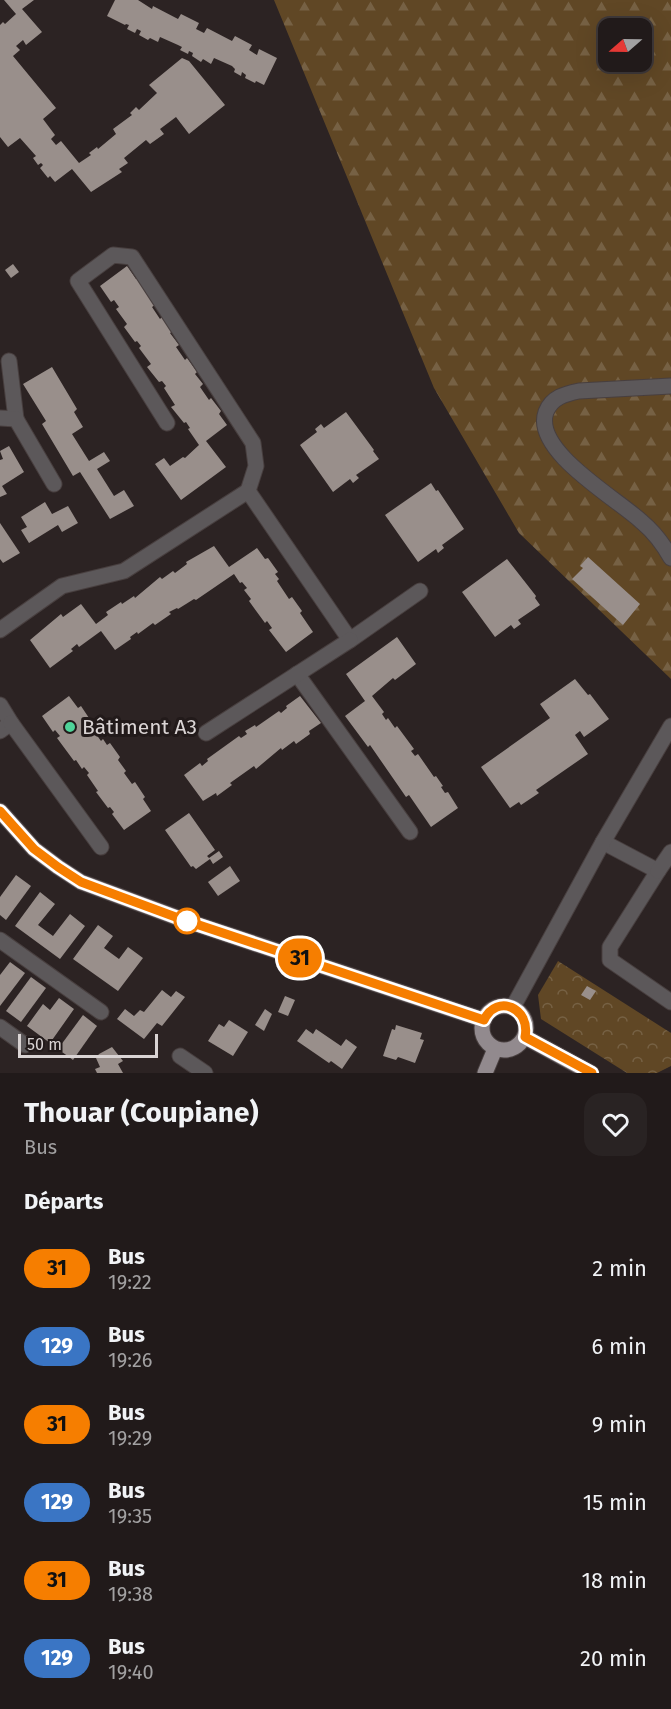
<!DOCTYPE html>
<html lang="fr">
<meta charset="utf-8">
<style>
body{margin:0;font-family:"Fira Sans",sans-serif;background:#292323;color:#f1f3f6;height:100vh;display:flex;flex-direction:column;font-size:22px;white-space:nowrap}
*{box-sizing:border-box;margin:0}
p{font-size:20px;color:#a2a1a2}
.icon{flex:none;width:33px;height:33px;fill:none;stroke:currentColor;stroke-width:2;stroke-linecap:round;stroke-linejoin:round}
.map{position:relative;height:1073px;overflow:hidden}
.drawer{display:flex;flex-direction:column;background:#211a1a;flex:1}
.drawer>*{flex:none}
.badge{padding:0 12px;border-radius:20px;font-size:21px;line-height:39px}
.needle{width:39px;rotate:250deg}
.controls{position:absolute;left:598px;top:18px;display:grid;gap:12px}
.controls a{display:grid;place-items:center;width:54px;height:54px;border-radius:12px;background:#211a1a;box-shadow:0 6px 24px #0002,0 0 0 2px #3e3839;font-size:30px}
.scale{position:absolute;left:18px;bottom:15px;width:140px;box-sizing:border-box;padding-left:6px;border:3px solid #dad4d4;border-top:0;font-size:16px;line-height:21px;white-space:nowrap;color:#dad4d4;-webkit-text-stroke:4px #221a1a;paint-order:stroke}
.map>.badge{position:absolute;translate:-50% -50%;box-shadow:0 0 0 3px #fff}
h2{padding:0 24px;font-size:22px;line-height:54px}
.round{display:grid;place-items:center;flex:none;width:63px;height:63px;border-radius:18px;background:#292323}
.overview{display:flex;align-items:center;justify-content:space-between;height:102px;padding:0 24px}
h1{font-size:28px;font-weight:700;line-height:45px}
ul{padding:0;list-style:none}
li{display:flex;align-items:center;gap:18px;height:78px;padding:0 24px}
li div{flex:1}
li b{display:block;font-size:22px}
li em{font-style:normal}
li .badge{min-width:66px;font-weight:700;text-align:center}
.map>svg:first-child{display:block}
.forest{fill:url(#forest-firs);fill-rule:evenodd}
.park{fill:url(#park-crowns)}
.building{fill:#998f8b}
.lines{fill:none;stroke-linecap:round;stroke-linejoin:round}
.minor-casing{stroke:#483f3f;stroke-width:17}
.major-casing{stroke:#483f3f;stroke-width:17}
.minor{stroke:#5c585a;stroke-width:15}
.major{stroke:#928a8e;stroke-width:15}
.line-casing{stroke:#fff;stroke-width:14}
.line{stroke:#f67e00;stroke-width:9}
.poi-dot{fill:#4fd399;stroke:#221a1a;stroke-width:2}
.stop-dot{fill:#fff;stroke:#f67e00;stroke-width:3}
.labels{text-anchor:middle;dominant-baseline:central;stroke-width:6;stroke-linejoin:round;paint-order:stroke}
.poi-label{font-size:21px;fill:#dad4d4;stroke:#221a1a;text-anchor:start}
</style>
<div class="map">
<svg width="671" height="1073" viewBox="0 0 671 1073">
<defs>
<pattern id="forest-firs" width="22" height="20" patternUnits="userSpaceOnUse" patternTransform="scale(1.5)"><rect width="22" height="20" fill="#604725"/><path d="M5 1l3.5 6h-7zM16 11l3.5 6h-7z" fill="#766144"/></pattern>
<pattern id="park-crowns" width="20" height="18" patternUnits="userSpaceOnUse" patternTransform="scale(1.5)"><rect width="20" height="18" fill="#604725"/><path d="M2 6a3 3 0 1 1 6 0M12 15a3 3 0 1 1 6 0" fill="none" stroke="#766144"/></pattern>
</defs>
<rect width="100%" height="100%" fill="#2c2323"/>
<path class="forest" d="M 274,0 L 671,0 L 671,679 L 519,533 L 434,388 ZM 609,28 L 642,28 L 642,62 L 609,62 Z"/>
<polygon class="park" points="558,961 671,1033 671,1066 657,1073 627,1073 541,1019 538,995"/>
<g class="building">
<polygon points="4,0 34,0 22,9 42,32 26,45 23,40 16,46 20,50 13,56 56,108 43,119 55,135 51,139 56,145 61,141 79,163 91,155 89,153 97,147 98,149 116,134 113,129 132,115 130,113 136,107 139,110 157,93 149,85 182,58 189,61 225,105 189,134 176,117 160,129 164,134 150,144 146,140 124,158 128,163 119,169 122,172 91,192 72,169 55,182 50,176 48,178 40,168 43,165 41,163 38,165 33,158 36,156 20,138 8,147 0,137 0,25 3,22 5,24 16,14"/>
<polygon points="115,0 138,0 152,9 153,6 178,19 181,14 199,23 196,29 204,33 207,28 232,41 235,36 252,45 249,50 257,55 259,49 277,58 264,85 256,81 255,83 245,78 246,75 242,72 241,76 234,72 235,69 232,66 214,58 211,64 203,59 201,62 192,56 193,53 189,51 188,54 180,50 182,47 178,45 160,37 158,42 150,38 148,40 139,35 141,31 137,29 135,33 127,29 129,25 126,24 125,25 107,16"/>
<polygon points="13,264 19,272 11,278 5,270"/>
<polygon points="127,266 136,279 139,277 149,291 146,293 155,305 152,307 160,319 162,317 173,331 170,333 179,345 176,347 185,360 187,358 197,372 195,374 203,384 200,387 209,400 211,398 221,411 219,414 227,425 206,441 226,467 181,500 155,464 164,458 170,466 183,457 185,458 199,445 188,429 190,428 186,422 184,423 171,407 175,405 164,388 166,386 162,381 159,382 147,367 151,364 139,348 141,346 137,341 135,342 124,327 127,324 116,309 119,307 114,300 111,302 100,286"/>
<polygon points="52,367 77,409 74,412 83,427 72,434 89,461 104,452 110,461 97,469 114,496 124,490 134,506 110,519 80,472 73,476 42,424 46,421 23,384"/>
<polygon points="346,412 374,450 373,451 379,459 356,475 359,478 353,483 350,479 333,492 300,445 317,432 315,429 321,424 324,428"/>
<polygon points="9,446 24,472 2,486 7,494 0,497 0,460 3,459 0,451"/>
<polygon points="431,483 436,491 438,490 464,529 442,545 444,548 438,553 436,549 418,562 385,515"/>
<polygon points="45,502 52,514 68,506 78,523 62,532 58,525 29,543 21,530 27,527 21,517"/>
<polygon points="0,523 20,553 3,563 0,559"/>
<polygon points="214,546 229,567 257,548 265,559 268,558 278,572 275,574 279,579 277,581 289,599 292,597 302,611 300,613 313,632 286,652 269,630 272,628 267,621 265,623 249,601 251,599 244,590 247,588 242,582 240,583 234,574 196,600 194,599 178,609 177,608 169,612 171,614 155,625 153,623 138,634 137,632 130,637 131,639 115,650 101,631 79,647 77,644 71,649 73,651 50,668 30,640 61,614 63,617 81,604 96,624 108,615 106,612 121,602 122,604 134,596 135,598 160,577 162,579 173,571 175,573 187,564 186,562"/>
<polygon points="588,557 640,604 623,625 572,579 583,568 580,566"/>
<polygon points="507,559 536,596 535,598 540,605 518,620 521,624 514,629 511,625 495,637 462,592"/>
<polygon points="397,637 416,664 395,680 393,678 372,696 384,712 382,714 386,720 388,718 395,728 397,726 414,749 411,751 415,756 418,754 434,777 436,776 443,786 441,787 445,793 448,792 458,808 431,827 409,795 406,797 370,745 368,747 345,716 365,701 346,674"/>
<polygon points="575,679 588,695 590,694 609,719 584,737 580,731 575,735 588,754 536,790 539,793 521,805 519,802 510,808 481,767 550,718 540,704"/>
<polygon points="69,696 78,708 81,706 91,721 88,723 101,741 103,739 107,745 110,743 120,757 118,760 126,771 124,773 132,784 135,782 145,797 143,799 151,811 124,830 112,814 114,812 110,807 108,808 96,792 98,791 87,775 89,773 84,767 82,769 76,760 74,761 57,738 60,736 55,730 53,732 42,716"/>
<polygon points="300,696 321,723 309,731 310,734 296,744 294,741 282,750 281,748 256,769 254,766 230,783 232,785 217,796 216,793 203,801 184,775 200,763 202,766 208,761 207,759 239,736 241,738 247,734 245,731 255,725 256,727 279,711 281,713 287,708 286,706"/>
<polygon points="189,813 215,850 207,856 209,858 219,851 223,857 213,864 210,859 196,869 193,866 191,867 165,830"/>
<polygon points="230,866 240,881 218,896 208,882"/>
<polygon points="16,875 31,886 6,920 0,915 0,897"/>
<polygon points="40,892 55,904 38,925 53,936 70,914 85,926 60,959 15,926"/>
<polygon points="98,925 113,936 104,948 119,959 128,947 143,958 118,991 73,959"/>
<polygon points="10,962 25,973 0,1006 0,975"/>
<polygon points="31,977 46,988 21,1022 6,1011"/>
<polygon points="587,986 596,991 590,1000 581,995"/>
<polygon points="162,990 171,997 176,991 185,997 162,1026 157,1023 144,1039 117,1019 125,1009 134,1016 140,1010 144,1012"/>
<polygon points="285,996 295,1000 288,1016 278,1012"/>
<polygon points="59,998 74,1009 50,1043 27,1026 43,1004 50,1010"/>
<polygon points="265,1009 272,1014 264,1031 255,1025"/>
<polygon points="83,1015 97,1026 73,1060 58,1049"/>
<polygon points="229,1020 248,1032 233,1056 208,1041 219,1024 224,1027"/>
<polygon points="396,1025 422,1033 420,1039 424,1040 415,1063 398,1057 396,1060 383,1056 392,1029 395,1030"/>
<polygon points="306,1029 313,1034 316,1029 341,1046 346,1039 357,1047 342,1069 331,1061 329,1063 297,1041"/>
<polygon points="112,1047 123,1061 118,1064 123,1073 97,1073 95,1069 100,1067 96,1058 99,1054"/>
</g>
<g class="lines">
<defs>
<g id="minor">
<polyline points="9,361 16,419"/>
<path d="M 671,386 L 579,391 C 565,394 552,397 546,412 C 532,451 618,499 642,522 C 654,532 663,544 671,558"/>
<polyline points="0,418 16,419 54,484"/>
<polyline points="167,423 78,281 113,255 132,257 253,443 256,466 248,491"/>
<polyline points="0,630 62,586 124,571 248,491 350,640 420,591"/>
<polyline points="297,674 410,832"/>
<polyline points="0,705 11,723 0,731"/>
<polyline points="11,723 101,847"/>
<polyline points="206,733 350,640"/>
<polyline points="603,842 658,871 610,947 610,960 671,1002"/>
<polyline points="658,871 671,852"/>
<polyline points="0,940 101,1012"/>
<polyline points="513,1007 603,842 671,726"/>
<polyline points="0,1027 25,1045"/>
<polyline points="180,1056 205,1073"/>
</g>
<g id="major">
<polyline points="0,811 34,849 58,867 81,882 181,919 484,1020"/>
<circle cx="504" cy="1028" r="22"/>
<polyline points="525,1037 591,1073"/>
<polyline points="485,1073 495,1049"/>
</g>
</defs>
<use href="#minor" class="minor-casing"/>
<use href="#major" class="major-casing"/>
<use href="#minor" class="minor"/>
<use href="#major" class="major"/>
</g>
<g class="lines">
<defs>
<path id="line" d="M 0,811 L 34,849 L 58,867 L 81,882 L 181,919 L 484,1020 C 497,993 531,1008 525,1037 L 592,1073"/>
</defs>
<use href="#line" class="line-casing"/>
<use href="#line" class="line"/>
</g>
<circle class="poi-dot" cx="70" cy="727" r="6"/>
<circle class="stop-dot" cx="187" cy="921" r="12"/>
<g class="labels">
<g class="poi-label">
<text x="82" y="727">Bâtiment A3</text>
</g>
</g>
</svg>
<div class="controls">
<a><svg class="needle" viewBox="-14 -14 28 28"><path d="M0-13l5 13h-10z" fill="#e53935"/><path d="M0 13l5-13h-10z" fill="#a2a1a2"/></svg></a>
</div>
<div class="scale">50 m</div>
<b class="badge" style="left:300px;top:958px;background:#f67e00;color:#111">31</b>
</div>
<section class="drawer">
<div class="overview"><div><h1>Thouar (Coupiane)</h1><p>Bus</p></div><a class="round"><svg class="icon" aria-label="heart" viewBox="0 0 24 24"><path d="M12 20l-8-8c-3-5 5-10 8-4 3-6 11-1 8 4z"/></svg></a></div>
<h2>Départs</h2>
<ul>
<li><span class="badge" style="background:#f67e00;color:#111">31</span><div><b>Bus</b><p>19:22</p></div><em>2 min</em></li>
<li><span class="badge" style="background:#3a75c4;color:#fff">129</span><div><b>Bus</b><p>19:26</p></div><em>6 min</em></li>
<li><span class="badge" style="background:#f67e00;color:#111">31</span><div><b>Bus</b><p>19:29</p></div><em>9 min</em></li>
<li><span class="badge" style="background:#3a75c4;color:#fff">129</span><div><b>Bus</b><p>19:35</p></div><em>15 min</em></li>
<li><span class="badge" style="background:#f67e00;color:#111">31</span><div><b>Bus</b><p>19:38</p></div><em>18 min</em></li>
<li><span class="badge" style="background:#3a75c4;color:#fff">129</span><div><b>Bus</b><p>19:40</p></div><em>20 min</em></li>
</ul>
</section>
